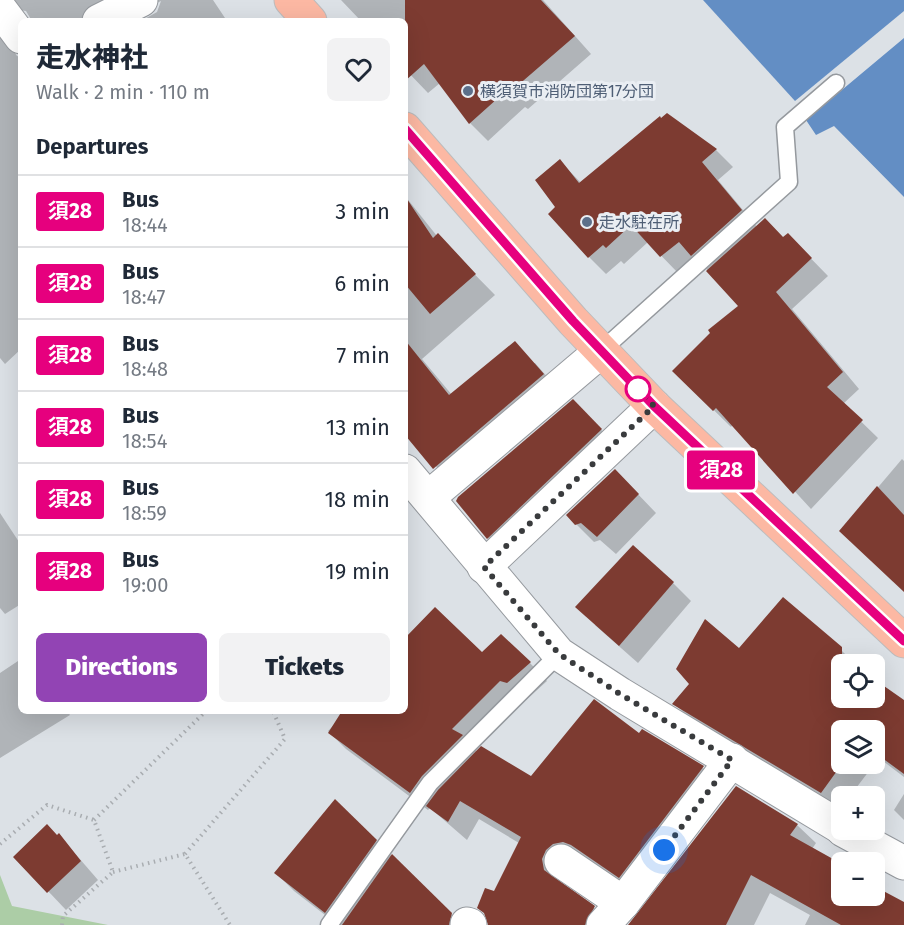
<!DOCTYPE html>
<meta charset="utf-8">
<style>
body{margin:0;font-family:"Fira Sans","Noto Sans JP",sans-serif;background:#f2f2f3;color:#1f2937;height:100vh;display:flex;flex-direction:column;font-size:22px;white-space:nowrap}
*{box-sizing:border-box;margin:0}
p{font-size:20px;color:#747a83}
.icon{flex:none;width:33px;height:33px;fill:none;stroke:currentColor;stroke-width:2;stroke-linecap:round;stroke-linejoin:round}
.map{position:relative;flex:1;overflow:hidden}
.panel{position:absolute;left:18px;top:18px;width:390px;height:696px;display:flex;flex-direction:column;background:#fff;border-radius:9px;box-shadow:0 6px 24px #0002}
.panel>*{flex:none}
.badge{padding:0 12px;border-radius:4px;font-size:21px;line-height:39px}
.controls{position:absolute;left:831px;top:654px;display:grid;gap:12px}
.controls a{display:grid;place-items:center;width:54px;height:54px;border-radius:9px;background:#fff;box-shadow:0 6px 24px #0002;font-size:30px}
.you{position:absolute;width:30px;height:30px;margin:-15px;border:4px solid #fff;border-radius:50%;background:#1a73e8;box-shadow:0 0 0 9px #1a73e833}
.map>.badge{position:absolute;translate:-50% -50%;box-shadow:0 0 0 3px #fff}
h2{padding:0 18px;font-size:22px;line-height:54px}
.round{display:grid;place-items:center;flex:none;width:63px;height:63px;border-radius:9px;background:#f2f2f3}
.summary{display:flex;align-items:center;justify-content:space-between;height:102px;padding:0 18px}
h1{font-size:28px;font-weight:800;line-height:45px}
.action{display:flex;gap:12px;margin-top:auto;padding:12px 18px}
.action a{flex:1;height:69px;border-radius:9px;background:#9244b4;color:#fff;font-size:24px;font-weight:800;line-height:69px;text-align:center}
.action a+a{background:#f2f2f3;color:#1f2937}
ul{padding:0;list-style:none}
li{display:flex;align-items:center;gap:18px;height:72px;padding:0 18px;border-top:2px solid #e0e1e3}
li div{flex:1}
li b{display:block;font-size:22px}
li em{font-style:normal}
li .badge{min-width:66px;font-weight:700;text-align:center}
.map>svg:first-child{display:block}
.green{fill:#accda6}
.water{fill:#638ec4}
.shadow{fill:#0003;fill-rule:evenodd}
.building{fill:#7d3b31}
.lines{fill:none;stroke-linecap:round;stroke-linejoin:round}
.service-casing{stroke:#95999e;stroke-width:19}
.minor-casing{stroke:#95999e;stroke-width:35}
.trunk-casing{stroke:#bcbcbd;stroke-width:35}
.path{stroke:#a9adb1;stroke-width:4;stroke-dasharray:1.5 4.5;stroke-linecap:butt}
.service{stroke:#fff;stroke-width:16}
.minor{stroke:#fff;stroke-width:33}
.trunk{stroke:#fcb8a3;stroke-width:33}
.line-casing{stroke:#fff;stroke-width:14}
.line{stroke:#e6007e;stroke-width:9}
.walk{stroke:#393b3d;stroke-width:6;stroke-dasharray:0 10.8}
.service-dot{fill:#5c6f8a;stroke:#eaeef3;stroke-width:2}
.stop-dot{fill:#fff;stroke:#e6007e;stroke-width:3}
.labels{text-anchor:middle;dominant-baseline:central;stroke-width:6;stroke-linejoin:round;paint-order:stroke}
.service-label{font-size:16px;fill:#4e5e75;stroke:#eaeef3;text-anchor:start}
</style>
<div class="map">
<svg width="904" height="925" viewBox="0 0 904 925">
<rect width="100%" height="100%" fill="#dce1e6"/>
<polygon class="green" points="0,875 12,906 108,925 0,925"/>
<g class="water">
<polygon points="703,0 904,0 904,11 795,101"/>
<polygon points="904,38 904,197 834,126 816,135 806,120"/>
</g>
<g class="shadow">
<polygon points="0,0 213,0 227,21 141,21 157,12 161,1 120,21 32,21 26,11 19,10 1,33 17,56 21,57 21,349 5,364 0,358"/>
<polygon points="341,0 543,0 591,54 528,109 525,107 488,141 470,123 440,83 428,93 405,69 405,21 361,21"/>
<polygon points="716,150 733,167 718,180 757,227 783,239 788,235 828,276 792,309 859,389 843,404 878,438 811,509 733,424 731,427 674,371 741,306 696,258 678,273 648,242 624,264 621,261 606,274 589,257 557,207 560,161 581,183"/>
<polygon points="405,196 437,236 495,295 422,359 452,395 535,363 563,395 455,488 405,431"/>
<polygon points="573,401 619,448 506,556 488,538"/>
<polygon points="902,459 904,461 904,589 841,531"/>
<polygon points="633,489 656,513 616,554 600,540 594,542 576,524"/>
<polygon points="0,513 21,545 21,604 5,614 0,608"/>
<polygon points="673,583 691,601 638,663 595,625"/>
<path d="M 826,635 L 845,654 L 842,658 L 851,664 L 842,664 L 842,698 L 874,698 L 904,709 L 904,777 L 879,758 L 850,796 L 842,796 L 842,809 L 693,722 L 674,703 L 739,651 ZM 842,730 L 874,730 L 874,764 L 842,764 Z"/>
<polygon points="405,640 530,663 547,681 526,700 518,698 471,746 478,752 531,778 640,735 703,768 721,786 638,895 561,879 562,886 594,908 611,925 490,925 495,893 519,843 479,819 467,840 430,808 428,810 346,749 328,731 348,711 405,711"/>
<polygon points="21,659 21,711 67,711 70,715 0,758 0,673"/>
<polygon points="904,794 904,820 894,810"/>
<polygon points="335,801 462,925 338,925 294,891 276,873"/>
<polygon points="797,825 816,843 812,849 832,860 842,870 842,896 874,896 904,903 904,925 805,925 810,915 770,893 754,925 630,925"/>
<polygon points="59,835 98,880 66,910 48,891"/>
</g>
<g class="building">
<polygon points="405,0 541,0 575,36 509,93 507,90 469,124 424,64 405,81"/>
<polygon points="667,113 717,149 702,162 742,210 691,256 679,242 660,257 631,225 606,248 603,245 588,258 548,214 555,207 535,180 560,159 579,183 660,116 661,118"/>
<polygon points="405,196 433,238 438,233 476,274 430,314 405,284"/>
<polygon points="765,218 783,237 788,233 812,258 776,292 843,372 827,387 863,420 793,494 716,408 713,411 672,371 710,333 708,330 738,306 706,271"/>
<polygon points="405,340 449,395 515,341 544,374 433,469 405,435"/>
<polygon points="573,399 602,429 487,539 456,501 458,497"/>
<polygon points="615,469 639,494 597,537 581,523 575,525 566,515"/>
<polygon points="877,486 904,515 904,592 839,531"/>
<polygon points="633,545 674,582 619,646 575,607"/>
<polygon points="783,597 842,647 842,656 854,664 842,664 842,698 874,698 874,679 904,700 904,774 874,752 874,730 842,730 842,764 821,793 672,704 689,684 676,669 705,619 739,648"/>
<polygon points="435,607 482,652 501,634 531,662 507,683 500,681 452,729 463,735 422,776 410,793 328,733 342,711 405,711 405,638"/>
<polygon points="594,699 639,733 642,729 704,766 619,878 571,845 563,842 553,844 546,850 542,859 544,870 595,906 585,925 488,925 484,913 477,908 485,888 494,891 521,837 460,801 448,822 426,806 438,790 481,746 531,776"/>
<polygon points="736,786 798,824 790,835 833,859 831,863 842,869 842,896 874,896 874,886 904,902 904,925 841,925 751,875 726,925 628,925"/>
<polygon points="335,799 377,840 325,913 274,873"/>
<polygon points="47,824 57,835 59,833 81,861 47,893 13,857"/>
<polygon points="392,854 452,913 449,925 342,925"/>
</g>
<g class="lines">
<defs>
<g id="service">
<polyline points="601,351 789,182 785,127 836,83"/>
<polyline points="329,925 430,783 559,654"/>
</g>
<g id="minor">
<polyline points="0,9 21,37"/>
<polyline points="99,21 141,0"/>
<polyline points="405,471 559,654 620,694 842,828"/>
<polyline points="429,497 601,351"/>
<polyline points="484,567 654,406"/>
<polyline points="843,830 904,863"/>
<polyline points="561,861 623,903"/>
<polyline points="467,924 470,925"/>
<polyline points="603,925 623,903 732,760"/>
</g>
<g id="trunk">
<polyline points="291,0 310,21"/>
<polyline points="405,129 573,321 654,406 904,641"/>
</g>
</defs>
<use href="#service" class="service-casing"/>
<use href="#minor" class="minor-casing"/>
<use href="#trunk" class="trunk-casing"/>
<g class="path">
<polyline points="94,820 206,711"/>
<polyline points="0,844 47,805 94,820"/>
<polyline points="185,854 285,739 273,711"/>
<polyline points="113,872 185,854 230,925"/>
<polyline points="62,925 63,916 113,872 94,820"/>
</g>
<use href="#service" class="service"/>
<use href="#minor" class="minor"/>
<use href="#trunk" class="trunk"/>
</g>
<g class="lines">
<defs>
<polyline id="line" points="405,129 573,321 654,406 904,641"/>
</defs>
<use href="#line" class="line-casing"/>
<use href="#line" class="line"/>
<polyline class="walk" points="638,389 654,406 484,567 559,654 620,694 732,760 664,850"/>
</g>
<g class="service-dot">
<circle cx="468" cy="91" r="6"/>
<circle cx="587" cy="222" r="6"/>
</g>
<circle class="stop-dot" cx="638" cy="389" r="12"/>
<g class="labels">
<g class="service-label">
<text x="480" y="91">横須賀市消防団第17分団</text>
<text x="599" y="222">走水駐在所</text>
</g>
</g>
</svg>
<div class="controls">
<a><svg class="icon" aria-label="locate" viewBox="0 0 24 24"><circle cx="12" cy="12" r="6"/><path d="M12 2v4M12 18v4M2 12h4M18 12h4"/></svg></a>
<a><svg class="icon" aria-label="layers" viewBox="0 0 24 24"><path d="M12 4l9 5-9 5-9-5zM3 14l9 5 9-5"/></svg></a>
<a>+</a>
<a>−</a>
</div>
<div class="you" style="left:664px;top:850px"></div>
<b class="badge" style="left:721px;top:470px;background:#e6007e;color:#fff">須28</b>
<section class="panel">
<div class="summary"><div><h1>走水神社</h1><p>Walk · 2 min · 110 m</p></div><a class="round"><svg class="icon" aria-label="heart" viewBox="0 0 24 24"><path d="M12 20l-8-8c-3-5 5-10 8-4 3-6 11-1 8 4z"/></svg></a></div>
<h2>Departures</h2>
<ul>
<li><span class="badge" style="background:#e6007e;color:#fff">須28</span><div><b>Bus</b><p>18:44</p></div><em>3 min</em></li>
<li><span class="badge" style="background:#e6007e;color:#fff">須28</span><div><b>Bus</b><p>18:47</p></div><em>6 min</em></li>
<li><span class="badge" style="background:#e6007e;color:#fff">須28</span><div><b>Bus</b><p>18:48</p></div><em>7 min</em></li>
<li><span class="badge" style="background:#e6007e;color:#fff">須28</span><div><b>Bus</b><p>18:54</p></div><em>13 min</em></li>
<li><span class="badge" style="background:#e6007e;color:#fff">須28</span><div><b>Bus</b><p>18:59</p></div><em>18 min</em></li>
<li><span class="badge" style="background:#e6007e;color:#fff">須28</span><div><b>Bus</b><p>19:00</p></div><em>19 min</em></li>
</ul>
<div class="action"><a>Directions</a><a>Tickets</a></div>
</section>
</div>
